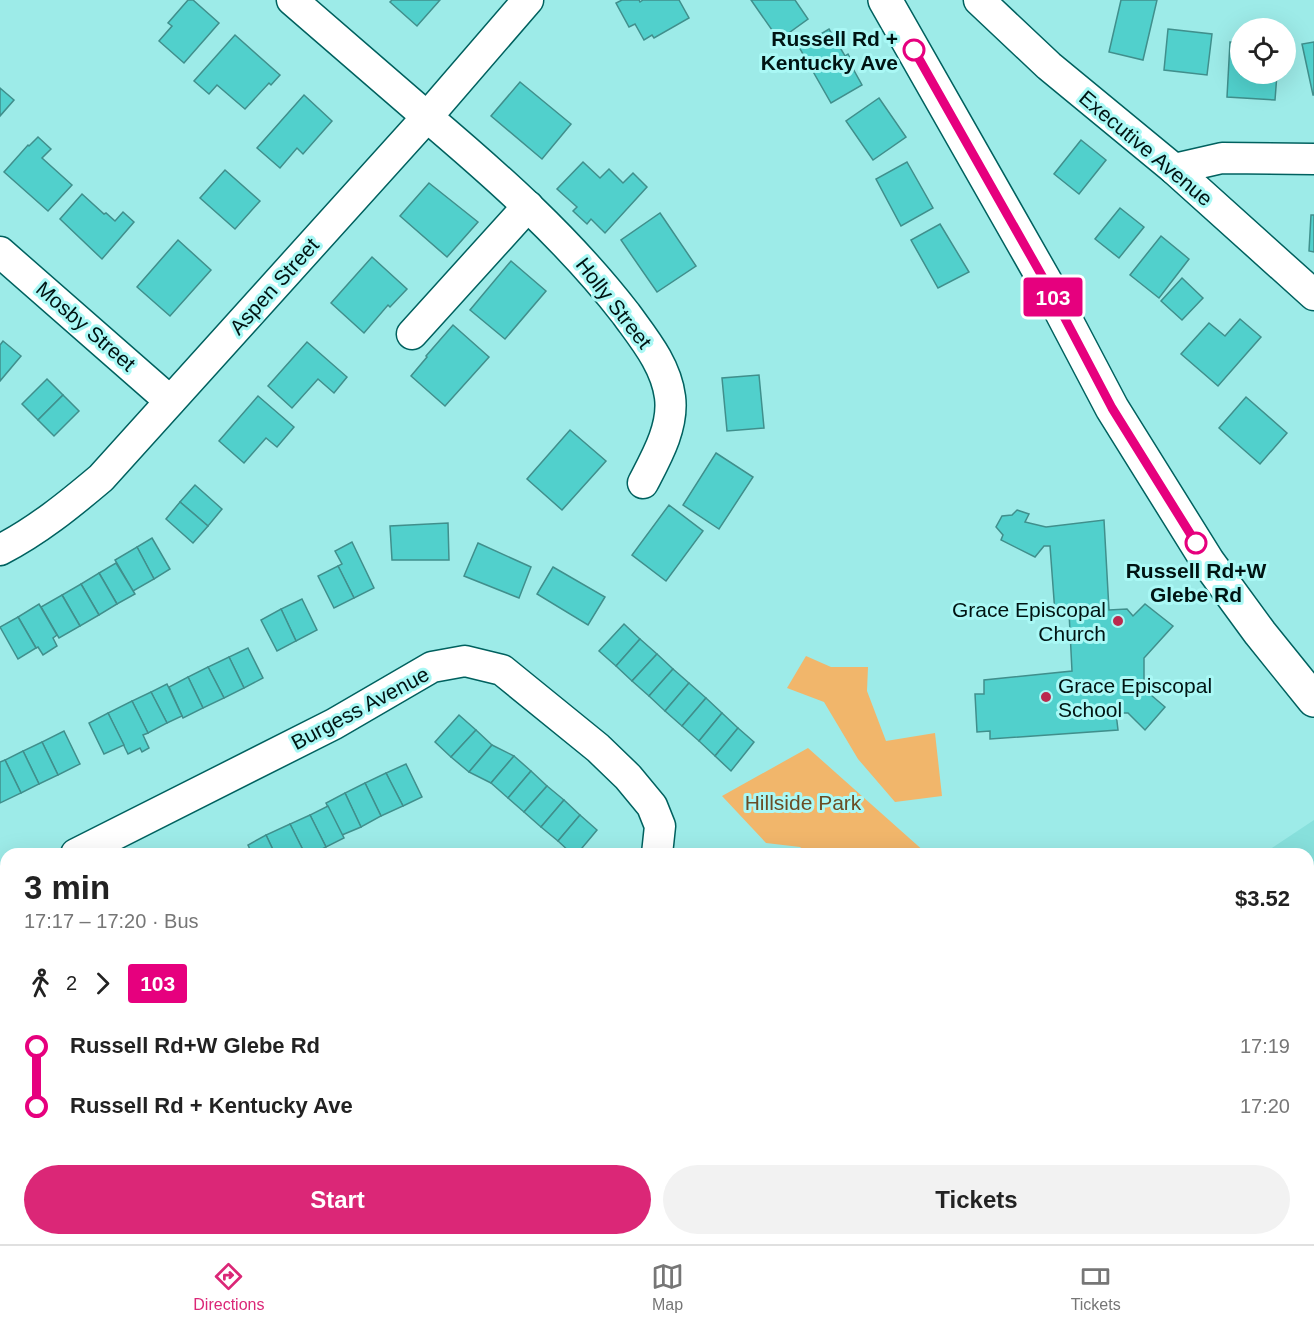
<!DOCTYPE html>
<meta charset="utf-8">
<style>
body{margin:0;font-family:Arial,sans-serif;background:#f2f2f2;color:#222;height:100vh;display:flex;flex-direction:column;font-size:22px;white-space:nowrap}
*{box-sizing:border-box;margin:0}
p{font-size:20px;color:#767676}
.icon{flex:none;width:33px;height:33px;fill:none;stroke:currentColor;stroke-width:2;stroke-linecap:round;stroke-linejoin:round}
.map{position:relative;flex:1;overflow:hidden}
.side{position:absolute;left:0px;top:848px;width:1314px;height:398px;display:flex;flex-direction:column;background:#fff;border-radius:18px 18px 0 0;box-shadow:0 6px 24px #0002}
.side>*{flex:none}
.badge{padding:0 12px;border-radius:4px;font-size:21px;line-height:39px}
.tools{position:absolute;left:1230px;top:18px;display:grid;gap:12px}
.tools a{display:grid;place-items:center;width:66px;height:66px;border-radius:50%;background:#fff;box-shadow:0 6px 24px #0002;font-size:30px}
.map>.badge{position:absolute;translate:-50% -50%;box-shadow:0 0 0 3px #fff}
.legs{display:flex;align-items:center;gap:9px;height:66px;padding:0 24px;font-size:20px}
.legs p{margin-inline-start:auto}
.head{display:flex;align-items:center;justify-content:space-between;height:102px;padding:0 24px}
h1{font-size:33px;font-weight:800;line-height:45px}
.primary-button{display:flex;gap:12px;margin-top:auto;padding:12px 24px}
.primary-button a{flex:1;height:69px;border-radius:36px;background:#db2777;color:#fff;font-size:24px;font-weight:800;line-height:69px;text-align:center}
.primary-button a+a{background:#f2f2f2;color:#222}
ul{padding:0 24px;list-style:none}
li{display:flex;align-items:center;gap:21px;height:60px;font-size:22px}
li i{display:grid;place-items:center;width:9px;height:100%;margin:0 8px;background:currentColor}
li i::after{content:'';width:15px;height:15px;margin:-8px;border:4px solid;border-radius:50%;background:#fff}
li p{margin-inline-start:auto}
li:first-child i{background:linear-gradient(#0000 50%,currentColor 0)}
li:last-child i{background:linear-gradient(currentColor 50%,#0000 0)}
.tabs{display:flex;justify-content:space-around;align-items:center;height:84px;border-top:2px solid #e0e0e0;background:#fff;font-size:16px;color:#767676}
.tabs a{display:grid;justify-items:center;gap:3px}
.tabs .on{color:#db2777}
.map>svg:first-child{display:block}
.built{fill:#87e0dc}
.green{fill:#f1b66b}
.building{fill:#51d0cc;stroke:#408f8c;stroke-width:1.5}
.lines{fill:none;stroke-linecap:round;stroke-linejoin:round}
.minor-casing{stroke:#00615f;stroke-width:33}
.tertiary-casing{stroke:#00615f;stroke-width:36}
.secondary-casing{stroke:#00615f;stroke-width:36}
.minor{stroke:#fff;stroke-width:30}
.tertiary{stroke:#fff;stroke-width:33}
.secondary{stroke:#fff;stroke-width:33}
.line-1-casing{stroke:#fff;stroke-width:14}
.line-1{stroke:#e6007e;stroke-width:9}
.stop-1-dot{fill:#fff;stroke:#e6007e;stroke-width:3}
.poi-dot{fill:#bb2a4e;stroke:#aaf8f5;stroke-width:2}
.labels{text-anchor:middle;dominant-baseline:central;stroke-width:6;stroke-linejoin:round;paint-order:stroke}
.stop-label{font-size:21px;font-weight:bold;fill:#001413;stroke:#aaf8f5;text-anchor:end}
.street-label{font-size:21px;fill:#001413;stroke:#aaf8f5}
.poi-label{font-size:21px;fill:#001413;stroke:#aaf8f5;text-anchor:end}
.park-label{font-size:21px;fill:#6a4d26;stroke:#aaf8f5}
</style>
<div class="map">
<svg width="1314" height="1244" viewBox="0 0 1314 1244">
<rect width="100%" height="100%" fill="#9debe8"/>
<g class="built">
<polygon points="1314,820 1314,981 1308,985 1308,854 1263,854"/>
<polygon points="436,1239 881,1239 873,1244 426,1244"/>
</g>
<g class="green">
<polygon points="806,656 831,667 868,667 867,691 886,741 935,733 942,796 895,802 858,759 824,702 787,688"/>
<polygon points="808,748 926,853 808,853 800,847 766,843 722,796"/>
<polygon points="0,1137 6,1142 6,1239 121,1239 127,1244 0,1244"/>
</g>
<g class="building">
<polygon points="188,0 193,0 219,23 184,63 159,41 172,26 168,23"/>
<polygon points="392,0 440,0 417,26 390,2"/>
<polygon points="622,0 639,0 640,2 643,0 679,0 689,18 654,38 652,35 644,40 635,24 629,27 616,3"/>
<polygon points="751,0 795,0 808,19 779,40"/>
<polygon points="1121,0 1157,0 1143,60 1109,52"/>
<polygon points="829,29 845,56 848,54 853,64 851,65 862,85 831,103 799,47"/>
<polygon points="1168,29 1212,34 1207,75 1164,70"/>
<polygon points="235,35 280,75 271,85 269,83 245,109 217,85 209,94 194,81"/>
<polygon points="1230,42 1240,43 1240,74 1277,74 1275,100 1227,97"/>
<polygon points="1314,42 1314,95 1313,95 1302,44"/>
<polygon points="520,82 571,124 542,159 491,116"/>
<polygon points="0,88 14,100 0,116"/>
<polygon points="304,95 332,121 303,154 297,148 280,168 257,148"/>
<polygon points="879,98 906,137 873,160 846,121"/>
<polygon points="38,137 51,149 42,158 72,185 48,211 4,172 28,145 29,146"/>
<polygon points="1081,140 1106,160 1079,194 1054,174"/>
<polygon points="583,162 600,178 609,169 623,183 633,173 647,187 605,233 591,219 587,224 573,211 577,207 557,189"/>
<polygon points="907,162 933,208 901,226 876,179"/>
<polygon points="225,170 260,201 235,229 200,198"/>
<polygon points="429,183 478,222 447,257 400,216"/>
<polygon points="82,194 104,214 106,213 115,221 123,212 134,222 102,259 60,219"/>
<polygon points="1120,208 1144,227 1119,258 1095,239"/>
<polygon points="660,213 696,266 657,292 621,240"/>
<polygon points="1311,215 1314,215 1314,252 1309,251"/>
<polygon points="940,224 969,272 938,288 911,240"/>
<polygon points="1161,236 1189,259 1159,298 1130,275"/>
<polygon points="178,240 211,270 170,316 137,287"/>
<polygon points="372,257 407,289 390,307 388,305 364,333 331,303"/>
<polygon points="511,261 546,291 505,339 470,310"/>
<polygon points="1182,278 1203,298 1182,320 1161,301"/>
<polygon points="1240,319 1261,337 1218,386 1181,354 1209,323 1225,336"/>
<polygon points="453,325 489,357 445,406 411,376 427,357 426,356"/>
<polygon points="3,341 21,356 0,381 0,345"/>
<polygon points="307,342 347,377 334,393 318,379 292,408 268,386"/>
<polygon points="759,375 764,428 727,431 722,378"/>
<polygon points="47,379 63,395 38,420 22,404"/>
<polygon points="63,395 79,411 54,436 38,420"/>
<polygon points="258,396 294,427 277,447 266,438 244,463 219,441"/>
<polygon points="1246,397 1287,433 1260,464 1219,428"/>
<polygon points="570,430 606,461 562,510 527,479"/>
<polygon points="716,453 753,477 719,529 683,505"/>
<polygon points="195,485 222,509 208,526 180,502"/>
<polygon points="180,502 208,526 193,543 166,519"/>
<polygon points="669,505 703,531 666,581 632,555"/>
<polygon points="1017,510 1029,514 1025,522 1046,527 1104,520 1109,610 1127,609 1133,616 1145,604 1173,626 1144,658 1144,689 1165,707 1145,730 1128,713 1116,713 1118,730 990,739 990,731 977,732 975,694 984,694 984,680 1072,671 1069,612 1055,613 1050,546 1044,546 1035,557 1001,540 1003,535 996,527 1002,516 1012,515"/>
<polygon points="448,523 449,560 392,560 390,526"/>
<polygon points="152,538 170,569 154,579 137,547"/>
<polygon points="352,542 374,588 354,598 338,566 342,564 335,551"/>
<polygon points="478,543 531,567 519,598 464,576"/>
<polygon points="137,547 154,579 133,591 115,560"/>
<polygon points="116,563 135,594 117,604 99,573"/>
<polygon points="338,566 354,598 334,608 318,576"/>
<polygon points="553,567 605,597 588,625 537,594"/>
<polygon points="99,573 117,604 99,615 81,584"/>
<polygon points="81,584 99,615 80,626 62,595"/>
<polygon points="62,595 80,626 59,638 41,607"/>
<polygon points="302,599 317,630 296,641 281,609"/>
<polygon points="39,604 57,635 53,638 57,646 43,655 38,647 36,648 18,617"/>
<polygon points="281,609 296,641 277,651 261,620"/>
<polygon points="18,617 36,648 18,659 0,627"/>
<polygon points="624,624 640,639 616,666 599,651"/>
<polygon points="640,639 657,654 632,681 616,666"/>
<polygon points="248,648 263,678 244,688 229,657"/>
<polygon points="657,654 673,669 649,696 632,681"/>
<polygon points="229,657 244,688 224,698 208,667"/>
<polygon points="208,667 224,698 203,708 188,677"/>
<polygon points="673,669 689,683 665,711 649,696"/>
<polygon points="188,677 203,708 183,718 169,687"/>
<polygon points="689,683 706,698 682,726 665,711"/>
<polygon points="167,684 182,716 167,723 151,692"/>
<polygon points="151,692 167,723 148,733 132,701"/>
<polygon points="706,698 722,713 699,741 682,726"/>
<polygon points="132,701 148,733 143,735 149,748 142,752 140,748 128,754 108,713"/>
<polygon points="108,713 124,745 104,754 89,723"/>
<polygon points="722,713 738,728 715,756 699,741"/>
<polygon points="459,715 476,730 451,757 435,742"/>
<polygon points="738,728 754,742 731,771 715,756"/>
<polygon points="476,730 492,745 469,772 451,757"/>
<polygon points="64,731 80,764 58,775 42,742"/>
<polygon points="42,742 58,775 39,784 23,751"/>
<polygon points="492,745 514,756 491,783 469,772"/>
<polygon points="23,751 39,784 21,793 5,760"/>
<polygon points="514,756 531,771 508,798 491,783"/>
<polygon points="5,760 21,793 0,803 0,762"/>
<polygon points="406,764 422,797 403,806 386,773"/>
<polygon points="531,771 547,786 524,812 508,798"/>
<polygon points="386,773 403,806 381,816 365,783"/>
<polygon points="365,783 381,816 361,827 345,793"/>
<polygon points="547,786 564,800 541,827 524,812"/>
<polygon points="345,793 361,827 342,835 326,803"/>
<polygon points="564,800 580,815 558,841 541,827"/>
<polygon points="328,806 344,838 326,847 310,815"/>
<polygon points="310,815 326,847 313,854 305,854 290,824"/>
<polygon points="580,815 597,830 577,854 572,854 558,841"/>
<polygon points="290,824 305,854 275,854 266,835"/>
<polygon points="266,835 275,854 252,854 248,845"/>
<polygon points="1314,887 1314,922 1308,914 1308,902 1313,898 1308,891"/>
<polygon points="1308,940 1314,951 1308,955"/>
<polygon points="6,960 6,996 2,1002 0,1000 0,967"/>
<polygon points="529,1239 794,1239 784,1244 519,1244"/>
</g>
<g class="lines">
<defs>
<g id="minor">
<path d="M 292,0 C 337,39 381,77 426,116 C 498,177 568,239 626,314 C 644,339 666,365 670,397 C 674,427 656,458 643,483"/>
<polyline points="979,0 1049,66 1174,169 1314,295"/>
<polyline points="1174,169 1222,158 1314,159"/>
<polyline points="0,252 170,401"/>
<polyline points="412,334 528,206"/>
<path d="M 0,550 C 37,531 69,505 101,478 L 427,117 L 528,0"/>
<polyline points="76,854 334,724 432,667 465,661 502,670 598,748 628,777 652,806 660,826 657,854"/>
<polyline points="0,892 6,889"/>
<polyline points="0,1099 6,1104"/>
</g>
<polyline id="tertiary" points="885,0 1050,290 1112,408 1208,562 1260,633 1314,700"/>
<g id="secondary">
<polyline points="1308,1014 1314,1011"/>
<polyline points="926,1244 936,1239"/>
</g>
</defs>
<use href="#minor" class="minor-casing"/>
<use href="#tertiary" class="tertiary-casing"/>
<use href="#secondary" class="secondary-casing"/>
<use href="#minor" class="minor"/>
<use href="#tertiary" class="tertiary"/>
<use href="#secondary" class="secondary"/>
</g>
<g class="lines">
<defs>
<polyline id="line-1" points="914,50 1050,290 1112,408 1196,543"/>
</defs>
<use href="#line-1" class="line-1-casing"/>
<use href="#line-1" class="line-1"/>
</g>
<g class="stop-1-dot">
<circle cx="914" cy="50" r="10"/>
<circle cx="1196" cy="543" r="10"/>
</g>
<g class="poi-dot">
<circle cx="1118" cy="621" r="6"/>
<circle cx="1046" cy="697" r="6"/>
</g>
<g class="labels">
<g class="stop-label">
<text x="898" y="38">Russell Rd +<tspan x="898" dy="24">Kentucky Ave</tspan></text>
<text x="1196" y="570" text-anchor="middle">Russell Rd+W<tspan x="1196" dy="24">Glebe Rd</tspan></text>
</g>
<g class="street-label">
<text transform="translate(1146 148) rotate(40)">Executive Avenue</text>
<text transform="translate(274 286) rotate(-48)">Aspen Street</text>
<text transform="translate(614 303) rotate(52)">Holly Street</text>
<text transform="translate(86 326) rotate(41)">Mosby Street</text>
<text transform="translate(360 708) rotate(-28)">Burgess Avenue</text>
</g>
<g class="poi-label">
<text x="1106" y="609">Grace Episcopal<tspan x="1106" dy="24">Church</tspan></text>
<text x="1058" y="685" text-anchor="start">Grace Episcopal<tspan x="1058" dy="24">School</tspan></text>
</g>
<g class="park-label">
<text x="803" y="802">Hillside Park</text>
</g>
</g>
</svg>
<div class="tools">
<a><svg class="icon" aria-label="locate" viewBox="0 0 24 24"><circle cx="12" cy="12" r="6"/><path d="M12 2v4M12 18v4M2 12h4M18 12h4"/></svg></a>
</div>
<b class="badge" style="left:1053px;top:297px;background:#e6007e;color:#fff">103</b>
<section class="side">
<div class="head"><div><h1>3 min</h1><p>17:17 – 17:20 · Bus</p></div><b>$3.52</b></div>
<div class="legs"><svg class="icon" aria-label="walk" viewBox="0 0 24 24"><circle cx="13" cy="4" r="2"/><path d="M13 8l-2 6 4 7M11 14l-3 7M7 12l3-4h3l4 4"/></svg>2<svg class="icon" aria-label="forward" viewBox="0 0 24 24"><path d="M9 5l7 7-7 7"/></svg><b class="badge" style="background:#e6007e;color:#fff">103</b></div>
<ul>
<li><i style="color:#e6007e"></i><b>Russell Rd+W Glebe Rd</b><p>17:19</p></li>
<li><i style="color:#e6007e"></i><b>Russell Rd + Kentucky Ave</b><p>17:20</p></li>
</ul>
<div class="primary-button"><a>Start</a><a>Tickets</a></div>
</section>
</div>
<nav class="tabs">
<a class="on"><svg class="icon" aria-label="directions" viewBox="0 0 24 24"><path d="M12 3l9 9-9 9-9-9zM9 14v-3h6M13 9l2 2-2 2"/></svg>Directions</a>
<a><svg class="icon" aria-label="map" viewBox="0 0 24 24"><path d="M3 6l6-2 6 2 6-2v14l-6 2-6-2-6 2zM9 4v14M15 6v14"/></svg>Map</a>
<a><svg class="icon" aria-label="tickets" viewBox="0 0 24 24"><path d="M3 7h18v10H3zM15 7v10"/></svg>Tickets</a>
</nav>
